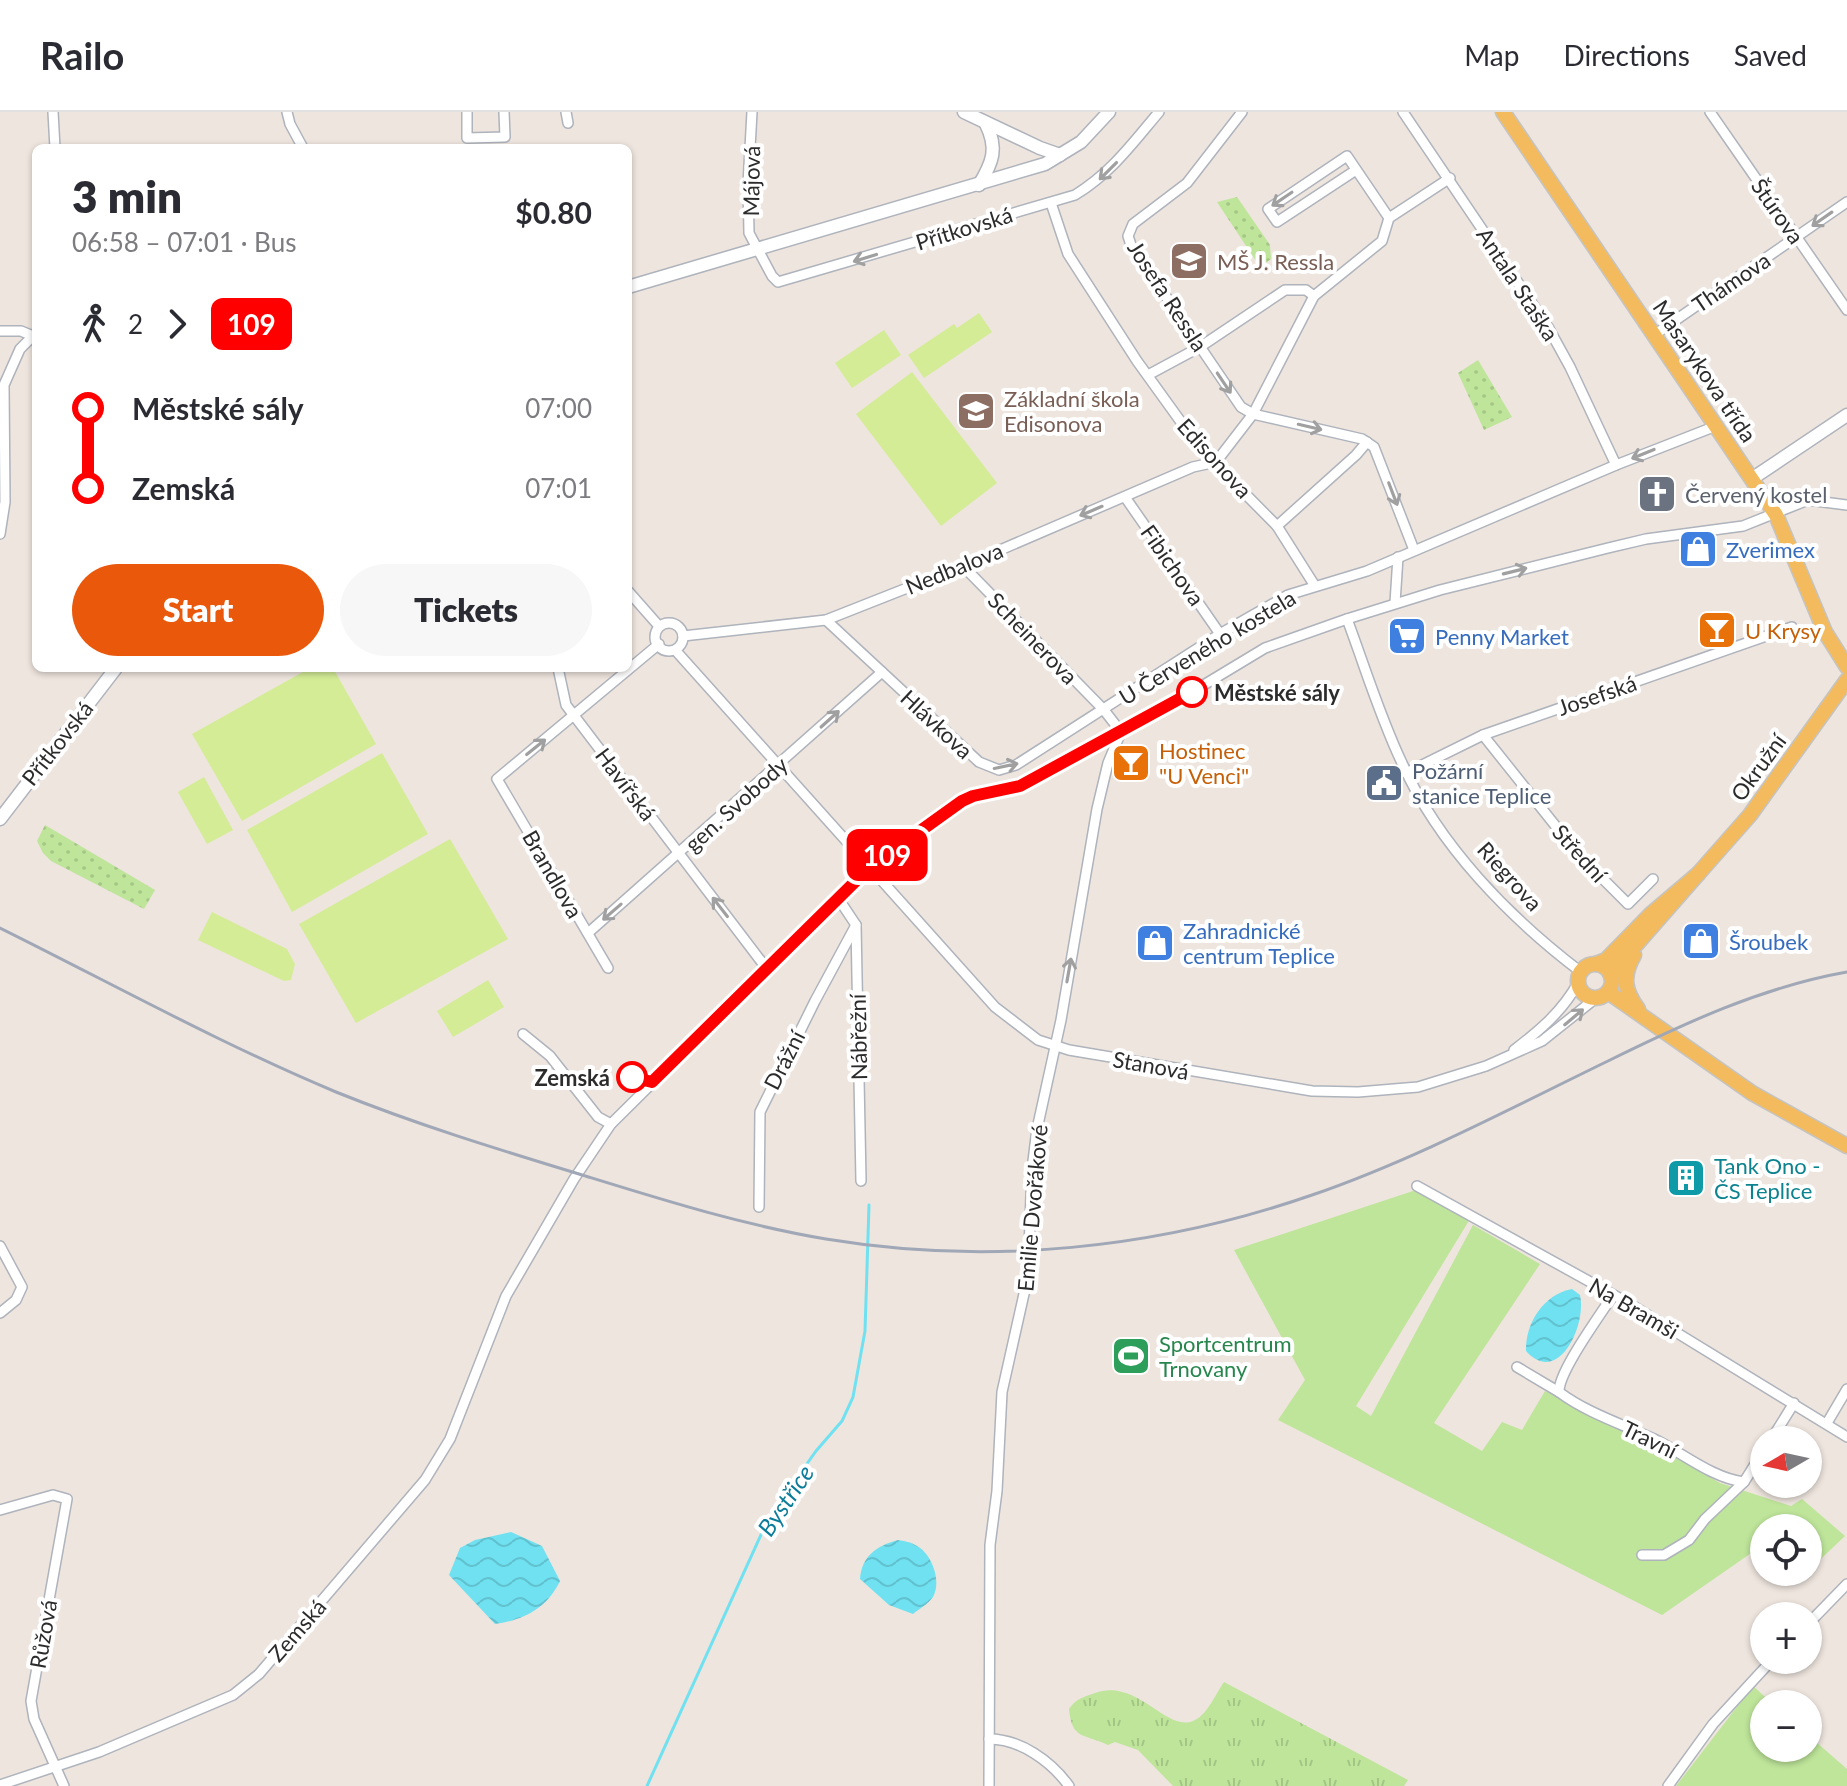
<!DOCTYPE html>
<meta charset="utf-8">
<style>
body{margin:0;font-family:Lato,sans-serif;background:#f7f7f7;color:#2b2b33;height:100vh;display:flex;flex-direction:column;font-size:30px;white-space:nowrap}
*{box-sizing:border-box;margin:0}
p{font-size:26px;color:#7c7c81}
.icon{flex:none;width:44px;height:44px;fill:none;stroke:currentColor;stroke-width:2;stroke-linecap:round;stroke-linejoin:round}
.map{position:relative;flex:1;overflow:hidden}
.panel{position:absolute;left:32px;top:32px;width:600px;height:528px;display:flex;flex-direction:column;background:#fff;border-radius:12px;box-shadow:0 2px 6px #0004}
.panel>*{flex:none}
.badge{padding:0 16px;border-radius:12px;font-size:28px;line-height:52px}
.needle{width:52px;rotate:261deg}
.tools{position:absolute;left:1750px;top:1314px;display:grid;gap:16px}
.tools a{display:grid;place-items:center;width:72px;height:72px;border-radius:50%;background:#fff;box-shadow:0 2px 6px #0004;font-size:40px}
.map>.badge{position:absolute;translate:-50% -50%;box-shadow:0 0 0 4px #fff}
.legs{display:flex;align-items:center;gap:12px;height:88px;padding:0 40px;font-size:26px}
.legs p{margin-inline-start:auto}
.overview{display:flex;align-items:center;justify-content:space-between;height:136px;padding:0 40px}
h1{font-size:44px;font-weight:800;line-height:60px}
.primary-button{display:flex;gap:16px;margin-top:auto;padding:16px 40px}
.primary-button a{flex:1;height:92px;border-radius:48px;background:#ea580c;color:#fff;font-size:32px;font-weight:800;line-height:92px;text-align:center}
.primary-button a+a{background:#f7f7f7;color:#2b2b33}
ul{padding:0 40px;list-style:none}
li{display:flex;align-items:center;gap:28px;height:80px;font-size:30px}
li i{display:grid;place-items:center;width:12px;height:100%;margin:0 10px;background:currentColor}
li i::after{content:'';width:20px;height:20px;margin:-10px;border:6px solid;border-radius:50%;background:#fff}
li p{margin-inline-start:auto}
li:first-child i{background:linear-gradient(#0000 50%,currentColor 0)}
li:last-child i{background:linear-gradient(currentColor 50%,#0000 0)}
header{display:flex;align-items:center;gap:48px;box-sizing:border-box;height:112px;padding:0 40px;background:#fff;border-bottom:2px solid #e1e1e2}
header strong{font-size:38px}
nav{display:flex;gap:44px;margin-inline-start:auto;font-size:28px}
.map>svg:first-child{display:block}
.grass{fill:url(#grass-tufts)}
.park{fill:url(#park-dots)}
.garden{fill:#bee59a}
.pitch{fill:#d4ec96}
.water{fill:url(#water-waves)}
.lines{fill:none;stroke-linecap:round;stroke-linejoin:round}
.stream{stroke:#70e1f1;stroke-width:3}
.minor-casing{stroke:#aeb3bc;stroke-width:12}
.tertiary-casing{stroke:#aeb3bc;stroke-width:15}
.primary-casing{stroke:#c4c4c4;stroke-width:17}
.minor{stroke:#fff;stroke-width:9}
.tertiary{stroke:#fff;stroke-width:12}
.primary{stroke:#f3bb5e;stroke-width:14}
.rail{stroke:#a0a7b6;stroke-width:3}
.oneway{stroke:#a0a0a0}
.line-1-casing{stroke:#fff;stroke-width:18}
.line-1{stroke:#f00;stroke-width:12}
.stop-1-dot{fill:#fff;stroke:#f00;stroke-width:4}
.labels{text-anchor:middle;dominant-baseline:central;stroke-width:8;stroke-linejoin:round;paint-order:stroke}
.street-label{font-size:22px;fill:#2c2c2c;stroke:#fff}
.education-label{font-size:22px;fill:#785e54;stroke:#fff;text-anchor:start}
.worship-label{font-size:22px;fill:#5b616d;stroke:#fff;text-anchor:start}
.shop-label{font-size:22px;fill:#366cbe;stroke:#fff;text-anchor:start}
.food-label{font-size:22px;fill:#c56008;stroke:#fff;text-anchor:start}
.stop-label{font-size:22px;font-weight:bold;fill:#2c2c2c;stroke:#fff;text-anchor:start}
.service-label{font-size:22px;fill:#4e5e75;stroke:#fff;text-anchor:start}
.culture-label{font-size:22px;fill:#0d838f;stroke:#fff;text-anchor:start}
.leisure-label{font-size:22px;fill:#27864d;stroke:#fff;text-anchor:start}
.water-label{font-size:24px;font-style:italic;fill:#0b7c99;stroke:#fff}
</style>
<header>
<strong>Railo</strong>
<nav><a>Map</a><a>Directions</a><a>Saved</a></nav>
</header>
<div class="map">
<svg width="1847" height="1674" viewBox="0 0 1847 1674">
<defs>
<pattern id="grass-tufts" width="24" height="20" patternUnits="userSpaceOnUse" patternTransform="scale(2)"><rect width="24" height="20" fill="#bee59a"/><path d="M3 7l-1-3M5 7V3M7 7l1-3M15 17l-1-3M17 17v-4M19 17l1-3" fill="none" stroke="#a3c585"/></pattern>
<pattern id="park-dots" width="8" height="8" patternUnits="userSpaceOnUse" patternTransform="scale(2)"><rect width="8" height="8" fill="#bee59a"/><path d="M2 2h.1M6 6h.1" fill="none" stroke="#a3c585" stroke-width="1.8" stroke-linecap="round"/></pattern>
<pattern id="water-waves" width="16" height="10" patternUnits="userSpaceOnUse" patternTransform="scale(2)"><rect width="16" height="10" fill="#70e1f1"/><path d="M0 5q4-4 8 0t8 0" fill="none" stroke="#61c1cf"/></pattern>
</defs>
<rect width="100%" height="100%" fill="#eee5de"/>
<path class="grass" d="M 1224,1570 L 1408,1668 L 1404,1674 L 1173,1674 L 1138,1638 L 1115,1630 L 1108,1633 C 1083,1621 1072,1628 1069,1597 C 1076,1587 1083,1585 1095,1581 C 1138,1566 1165,1620 1193,1609 C 1207,1604 1216,1581 1224,1570 Z"/>
<g class="park">
<polygon points="1237,85 1270,133 1271,147 1260,155 1217,90"/>
<polygon points="1478,248 1512,305 1484,318 1458,261"/>
<polygon points="45,713 155,778 144,797 51,749 43,741 37,729"/>
</g>
<g class="garden">
<polygon points="1416,1078 1470,1107 1356,1294 1371,1304 1473,1113 1540,1152 1434,1311 1482,1339 1502,1310 1522,1318 1545,1279 1658,1335 1720,1371 1791,1394 1802,1387 1845,1424 1808,1459 1808,1416 1764,1416 1764,1443 1757,1437 1662,1503 1278,1308 1305,1268 1234,1138"/>
<polygon points="1753,1574 1773,1592 1764,1592 1764,1636 1808,1636 1808,1623 1847,1657 1847,1674 1676,1674"/>
</g>
<g class="pitch">
<polygon points="979,201 992,220 924,266 908,243 954,212 957,216"/>
<polygon points="884,218 901,243 852,276 835,251"/>
<polygon points="912,260 997,371 941,414 856,302"/>
<polygon points="310,556 333,556 376,632 242,709 192,622"/>
<polygon points="382,641 428,722 292,800 247,718"/>
<polygon points="204,665 233,718 207,732 178,680"/>
<polygon points="450,727 508,827 356,911 299,812"/>
<polygon points="212,800 287,837 295,852 291,868 284,869 198,828"/>
<polygon points="488,868 504,895 453,925 437,899"/>
</g>
<g class="water">
<path d="M 1572,1177 L 1580,1183 C 1587,1213 1558,1275 1526,1239 C 1525,1211 1544,1182 1572,1177 Z"/>
<path d="M 511,1420 L 542,1434 L 560,1469 C 547,1496 524,1508 495,1512 L 449,1463 L 460,1436 L 475,1428 Z"/>
<path d="M 898,1428 C 904,1429 911,1430 917,1434 C 932,1442 942,1470 933,1485 C 928,1492 919,1497 913,1502 L 889,1493 L 860,1467 C 862,1444 876,1434 898,1428 Z"/>
</g>
<g class="lines">
<polyline class="stream" points="647,1674 769,1405 816,1339 842,1309 853,1285 865,1219 869,1093"/>
<defs>
<g id="minor">
<polyline points="53,0 55,36"/>
<polyline points="287,0 290,12 303,36"/>
<polyline points="467,0 467,26 505,25 504,0"/>
<polyline points="566,0 568,11"/>
<path d="M 752,0 L 748,72 L 749,121 L 772,164 L 778,170 L 1075,83 C 1111,61 1132,32 1159,0"/>
<polyline points="1242,0 1187,71 1133,112 1128,124 1131,133 1241,295 1253,302 1362,327 1374,335 1414,438"/>
<polyline points="1403,0 1548,215 1570,255 1616,353"/>
<polyline points="1710,0 1847,198"/>
<polyline points="1356,58 1277,110 1268,97 1347,44 1389,106"/>
<polyline points="1051,91 1068,142 1137,249 1199,335 1277,414 1315,474"/>
<polyline points="0,219 21,219 33,224"/>
<polyline points="1654,223 1847,90"/>
<polyline points="1148,263 1200,235 1285,178 1306,178 1314,184"/>
<polyline points="1216,350 1253,302 1314,184 1382,129 1389,106 1450,66"/>
<polyline points="1125,385 1220,522"/>
<polyline points="1277,414 1356,343 1367,330"/>
<polyline points="0,422 5,390 4,273 20,237 36,221"/>
<polyline points="963,454 1104,598 1121,620"/>
<polyline points="628,479 658,513"/>
<polyline points="1395,491 1398,445"/>
<path d="M 1347,507 C 1365,555 1380,605 1402,651 C 1439,734 1510,806 1581,860"/>
<polyline points="826,508 979,650 999,658 1016,653 1220,522 1288,483 1367,459 1616,353 1716,314"/>
<circle cx="669" cy="525" r="14"/>
<polyline points="683,524 826,508 963,454 1193,355 1216,350"/>
<polyline points="676,539 995,895 1038,928 1069,938 1312,979 1358,980 1418,975 1486,954 1542,929 1596,886"/>
<polyline points="558,556 566,593 767,857"/>
<polyline points="1483,623 1578,742 1628,792 1653,767"/>
<polyline points="1406,661 1483,623 1792,515"/>
<polyline points="838,786 856,813 861,1069"/>
<polyline points="588,821 882,560"/>
<polyline points="608,856 497,667 659,532"/>
<polyline points="523,922 550,944 598,1005 611,1012"/>
<path d="M 1514,938 C 1539,919 1562,900 1578,871"/>
<polyline points="1417,1074 1630,1192 1847,1325"/>
<polyline points="759,1095 760,1000 815,889 856,813"/>
<polyline points="0,1134 22,1175 16,1188 0,1201"/>
<path d="M 1613,1183 C 1601,1202 1558,1260 1559,1280 C 1587,1301 1622,1312 1654,1327 C 1683,1341 1712,1366 1744,1370"/>
<polyline points="1517,1255 1559,1280"/>
<polyline points="1827,1311 1847,1277"/>
<polyline points="1771,1328 1794,1291"/>
<polyline points="0,1398 53,1383 67,1387 31,1589 34,1607 64,1674"/>
<polyline points="1642,1443 1664,1443 1689,1428 1705,1407 1744,1370 1764,1338"/>
<polyline points="1808,1512 1847,1472"/>
<path d="M 989,1627 C 1020,1627 1051,1649 1069,1674"/>
<polyline points="0,1673 99,1640 233,1583 259,1562 425,1368 450,1327 506,1184 574,1067 611,1012 870,755 962,689 973,684 1020,674 1096,631 1149,606 1265,536 1347,507 1440,478 1608,436 1646,427 1743,414 1808,388 1847,393"/>
<polyline points="989,1674 990,1433 997,1379 1002,1280 1028,1164 1032,1057 1037,1017 1061,908 1097,697 1108,651 1121,620"/>
<polyline points="1668,1674 1713,1612 1772,1548"/>
</g>
<g id="tertiary">
<polyline points="964,0 1040,36 1060,43"/>
<path d="M 979,73 C 993,50 998,36 986,12"/>
<polyline points="628,175 1045,52 1081,30 1109,0"/>
<polyline points="1753,366 1847,303"/>
<polyline points="0,707 116,556"/>
</g>
<g id="primary">
<polyline points="1503,0 1776,403 1825,520 1847,555"/>
<polyline points="1698,762 1750,703 1847,568"/>
<path d="M 1634,843 C 1622,864 1624,878 1638,897"/>
<polyline points="1596,852 1606,848 1651,802 1698,762 1621,850 1611,864"/>
<circle cx="1595" cy="869" r="17"/>
<polyline points="1608,880 1752,981 1847,1034"/>
</g>
</defs>
<use href="#minor" class="minor-casing"/>
<use href="#tertiary" class="tertiary-casing"/>
<use href="#primary" class="primary-casing"/>
<use href="#minor" class="minor"/>
<use href="#tertiary" class="tertiary"/>
<use href="#primary" class="primary"/>
<path class="rail" d="M 0,816 C 111,871 221,932 336,980 C 415,1012 497,1037 579,1062 C 660,1087 742,1113 826,1127 C 988,1154 1157,1137 1312,1083 C 1414,1048 1511,996 1608,949 C 1685,911 1762,875 1847,860"/>
</g>
<defs><path id="oneway-shaft" d="M-6 0H5M1.5-3L5.5 0L1.5 3" fill="none" stroke-width="1.6" stroke-linecap="round" stroke-linejoin="round" transform="scale(2)"/></defs>
<g class="oneway">
<use href="#oneway-shaft" transform="translate(1108 59) rotate(135)"/>
<use href="#oneway-shaft" transform="translate(1282 87) rotate(146)"/>
<use href="#oneway-shaft" transform="translate(1822 107) rotate(145)"/>
<use href="#oneway-shaft" transform="translate(865 146) rotate(163)"/>
<use href="#oneway-shaft" transform="translate(1224 271) rotate(56)"/>
<use href="#oneway-shaft" transform="translate(1310 315) rotate(13)"/>
<use href="#oneway-shaft" transform="translate(1643 342) rotate(158)"/>
<use href="#oneway-shaft" transform="translate(1393 382) rotate(69)"/>
<use href="#oneway-shaft" transform="translate(1091 399) rotate(157)"/>
<use href="#oneway-shaft" transform="translate(1515 459) rotate(-14)"/>
<use href="#oneway-shaft" transform="translate(830 607) rotate(-42)"/>
<use href="#oneway-shaft" transform="translate(536 635) rotate(-39)"/>
<use href="#oneway-shaft" transform="translate(1006 654) rotate(-12)"/>
<use href="#oneway-shaft" transform="translate(720 795) rotate(-128)"/>
<use href="#oneway-shaft" transform="translate(612 800) rotate(139)"/>
<use href="#oneway-shaft" transform="translate(1069 858) rotate(-80)"/>
<use href="#oneway-shaft" transform="translate(1574 905) rotate(-40)"/>
</g>
<g class="lines">
<defs>
<polyline id="line-1" points="632,965 652,970 870,755 962,689 973,684 1020,674 1192,580"/>
</defs>
<use href="#line-1" class="line-1-casing"/>
<use href="#line-1" class="line-1"/>
</g>
<defs>
<symbol id="school-square" viewBox="-11 -11 22 22"><rect x="-9" y="-9" width="18" height="18" rx="4" fill="#8d6e63" stroke="#fff"/><path d="M0-5L7-2L0 1L-7-2ZM-4 1L0 2.5L4 1V4Q0 6-4 4Z" fill="#fff"/></symbol>
<symbol id="church-square" viewBox="-11 -11 22 22"><rect x="-9" y="-9" width="18" height="18" rx="4" fill="#6b7280" stroke="#fff"/><path d="M-1.2-6h2.4v3.5h3.3v2.4h-3.3V6h-2.4V-.1h-3.3v-2.4h3.3Z" fill="#fff"/></symbol>
<symbol id="shop-square" viewBox="-11 -11 22 22"><rect x="-9" y="-9" width="18" height="18" rx="4" fill="#3f7fe0" stroke="#fff"/><path d="M-5-2.5h2.3a2.7 3.5 0 0 1 5.4 0H5L5.5 6h-11ZM-1.5-2.5h3a1.5 2.3 0 0 0-3 0Z" fill="#fff"/></symbol>
<symbol id="bar-square" viewBox="-11 -11 22 22"><rect x="-9" y="-9" width="18" height="18" rx="4" fill="#e8710a" stroke="#fff"/><path d="M-6-5H6L.8 .8V4.5H3.5V6h-7V4.5H-.8V.8Z" fill="#fff"/></symbol>
<symbol id="supermarket-square" viewBox="-11 -11 22 22"><rect x="-9" y="-9" width="18" height="18" rx="4" fill="#3f7fe0" stroke="#fff"/><path d="M-6-5.5h2.5l.6 2H6L4.5 2H-2.5L-4.4-4H-6ZM-1.5 3.2a1.3 1.3 0 1 0 .1 0ZM3 3.2a1.3 1.3 0 1 0 .1 0Z" fill="#fff"/></symbol>
<symbol id="civic-square" viewBox="-11 -11 22 22"><rect x="-9" y="-9" width="18" height="18" rx="4" fill="#5c6f8a" stroke="#fff"/><path d="M-.6-6.5H3V-4.5H.6V-3L4-1V1h2V6H-6V1h2V-1L-.6-3ZM-1.2 2.5V6h2.4V2.5Z" fill="#fff"/></symbol>
<symbol id="building-square" viewBox="-11 -11 22 22"><rect x="-9" y="-9" width="18" height="18" rx="4" fill="#0f9aa8" stroke="#fff"/><path d="M-4-6H4V6H1V3H-1V6H-4ZM-2.5-4.3h1.7v1.8h-1.7ZM.8-4.3h1.7v1.8H.8ZM-2.5-1h1.7V.8h-1.7ZM.8-1h1.7V.8H.8Z" fill="#fff"/></symbol>
<symbol id="stadium-square" viewBox="-11 -11 22 22"><rect x="-9" y="-9" width="18" height="18" rx="4" fill="#2e9e5b" stroke="#fff"/><path d="M0-5a6.5 5 0 1 0 0 10a6.5 5 0 1 0 0-10ZM-3.5-1.8h7v3.6h-7Z" fill="#fff"/></symbol>
</defs>
<g fill-rule="evenodd">
<use href="#school-square" x="1167" y="127" width="44" height="44"/>
<use href="#school-square" x="954" y="277" width="44" height="44"/>
<use href="#church-square" x="1635" y="360" width="44" height="44"/>
<use href="#shop-square" x="1676" y="415" width="44" height="44"/>
<use href="#bar-square" x="1695" y="496" width="44" height="44"/>
<use href="#supermarket-square" x="1385" y="502" width="44" height="44"/>
<use href="#bar-square" x="1109" y="629" width="44" height="44"/>
<use href="#civic-square" x="1362" y="649" width="44" height="44"/>
<use href="#shop-square" x="1679" y="807" width="44" height="44"/>
<use href="#shop-square" x="1133" y="809" width="44" height="44"/>
<use href="#building-square" x="1664" y="1044" width="44" height="44"/>
<use href="#stadium-square" x="1109" y="1222" width="44" height="44"/>
</g>
<g class="stop-1-dot">
<circle cx="1192" cy="580" r="14"/>
<circle cx="632" cy="965" r="14"/>
</g>
<g class="labels">
<g class="street-label">
<text transform="translate(751 69) rotate(-89)">Májová</text>
<text transform="translate(1778 99) rotate(55)">Štúrova</text>
<text transform="translate(964 116) rotate(-17)">Přítkovská</text>
<text transform="translate(1731 170) rotate(-34)">Thámova</text>
<text transform="translate(1518 172) rotate(57)">Antala Staška</text>
<text transform="translate(1168 184) rotate(57)">Josefa Ressla</text>
<text transform="translate(1705 259) rotate(56)">Masarykova třída</text>
<text transform="translate(1215 346) rotate(48)">Edisonova</text>
<text transform="translate(1173 453) rotate(55)">Fibichova</text>
<text transform="translate(954 456) rotate(-22)">Nedbalova</text>
<text transform="translate(1033 526) rotate(46)">Scheinerova</text>
<text transform="translate(1207 535) rotate(-31)">U Červeného kostela</text>
<text transform="translate(1597 583) rotate(-19)">Josefská</text>
<text transform="translate(937 612) rotate(43)">Hlávkova</text>
<text transform="translate(57 631) rotate(-52)">Přítkovská</text>
<text transform="translate(1758 655) rotate(-54)">Okružní</text>
<text transform="translate(626 672) rotate(53)">Havířská</text>
<text transform="translate(736 692) rotate(-42)">gen. Svobody</text>
<text transform="translate(1580 741) rotate(48)">Střední</text>
<text transform="translate(553 762) rotate(60)">Brandlova</text>
<text transform="translate(1510 764) rotate(48)">Riegrova</text>
<text transform="translate(858 925) rotate(-91)">Nábřežní</text>
<text transform="translate(784 948) rotate(-63)">Drážní</text>
<text transform="translate(1151 953) rotate(10)">Stanová</text>
<text transform="translate(1032 1096) rotate(-85)">Emilie Dvořákové</text>
<text transform="translate(1634 1196) rotate(30)">Na Bramši</text>
<text transform="translate(1650 1327) rotate(26)">Travní</text>
<text transform="translate(297 1518) rotate(-49)">Zemská</text>
<text transform="translate(43 1522) rotate(-80)">Růžová</text>
</g>
<g class="education-label">
<text x="1217" y="149">MŠ J. Ressla</text>
<text x="1004" y="286">Základní škola<tspan x="1004" dy="25">Edisonova</tspan></text>
</g>
<g class="worship-label">
<text x="1685" y="382">Červený kostel</text>
</g>
<g class="shop-label">
<text x="1726" y="437">Zverimex</text>
<text x="1435" y="524">Penny Market</text>
<text x="1183" y="818">Zahradnické<tspan x="1183" dy="25">centrum Teplice</tspan></text>
<text x="1729" y="829">Šroubek</text>
</g>
<g class="food-label">
<text x="1745" y="518">U Krysy</text>
<text x="1159" y="638">Hostinec<tspan x="1159" dy="25">"U Venci"</tspan></text>
</g>
<g class="stop-label">
<text x="1214" y="580">Městské sály</text>
<text x="610" y="965" text-anchor="end">Zemská</text>
</g>
<g class="service-label">
<text x="1412" y="658">Požární<tspan x="1412" dy="25">stanice Teplice</tspan></text>
</g>
<g class="culture-label">
<text x="1714" y="1053">Tank Ono -<tspan x="1714" dy="25">ČS Teplice</tspan></text>
</g>
<g class="leisure-label">
<text x="1159" y="1231">Sportcentrum<tspan x="1159" dy="25">Trnovany</tspan></text>
</g>
<g class="water-label">
<text transform="translate(785 1388) rotate(-56)">Bystřice</text>
</g>
</g>
</svg>
<div class="tools">
<a><svg class="needle" viewBox="-14 -14 28 28"><path d="M0-13l5 13h-10z" fill="#e53935"/><path d="M0 13l5-13h-10z" fill="#7c7c81"/></svg></a>
<a><svg class="icon" aria-label="locate" viewBox="0 0 24 24"><circle cx="12" cy="12" r="6"/><path d="M12 2v4M12 18v4M2 12h4M18 12h4"/></svg></a>
<a>+</a>
<a>−</a>
</div>
<b class="badge" style="left:887px;top:743px;background:#f00;color:#fff">109</b>
<section class="panel">
<div class="overview"><div><h1>3 min</h1><p>06:58 – 07:01 · Bus</p></div><b>$0.80</b></div>
<div class="legs"><svg class="icon" aria-label="walk" viewBox="0 0 24 24"><circle cx="13" cy="4" r="2"/><path d="M13 8l-2 6 4 7M11 14l-3 7M7 12l3-4h3l4 4"/></svg>2<svg class="icon" aria-label="forward" viewBox="0 0 24 24"><path d="M9 5l7 7-7 7"/></svg><b class="badge" style="background:#f00;color:#fff">109</b></div>
<ul>
<li><i style="color:#f00"></i><b>Městské sály</b><p>07:00</p></li>
<li><i style="color:#f00"></i><b>Zemská</b><p>07:01</p></li>
</ul>
<div class="primary-button"><a>Start</a><a>Tickets</a></div>
</section>
</div>
